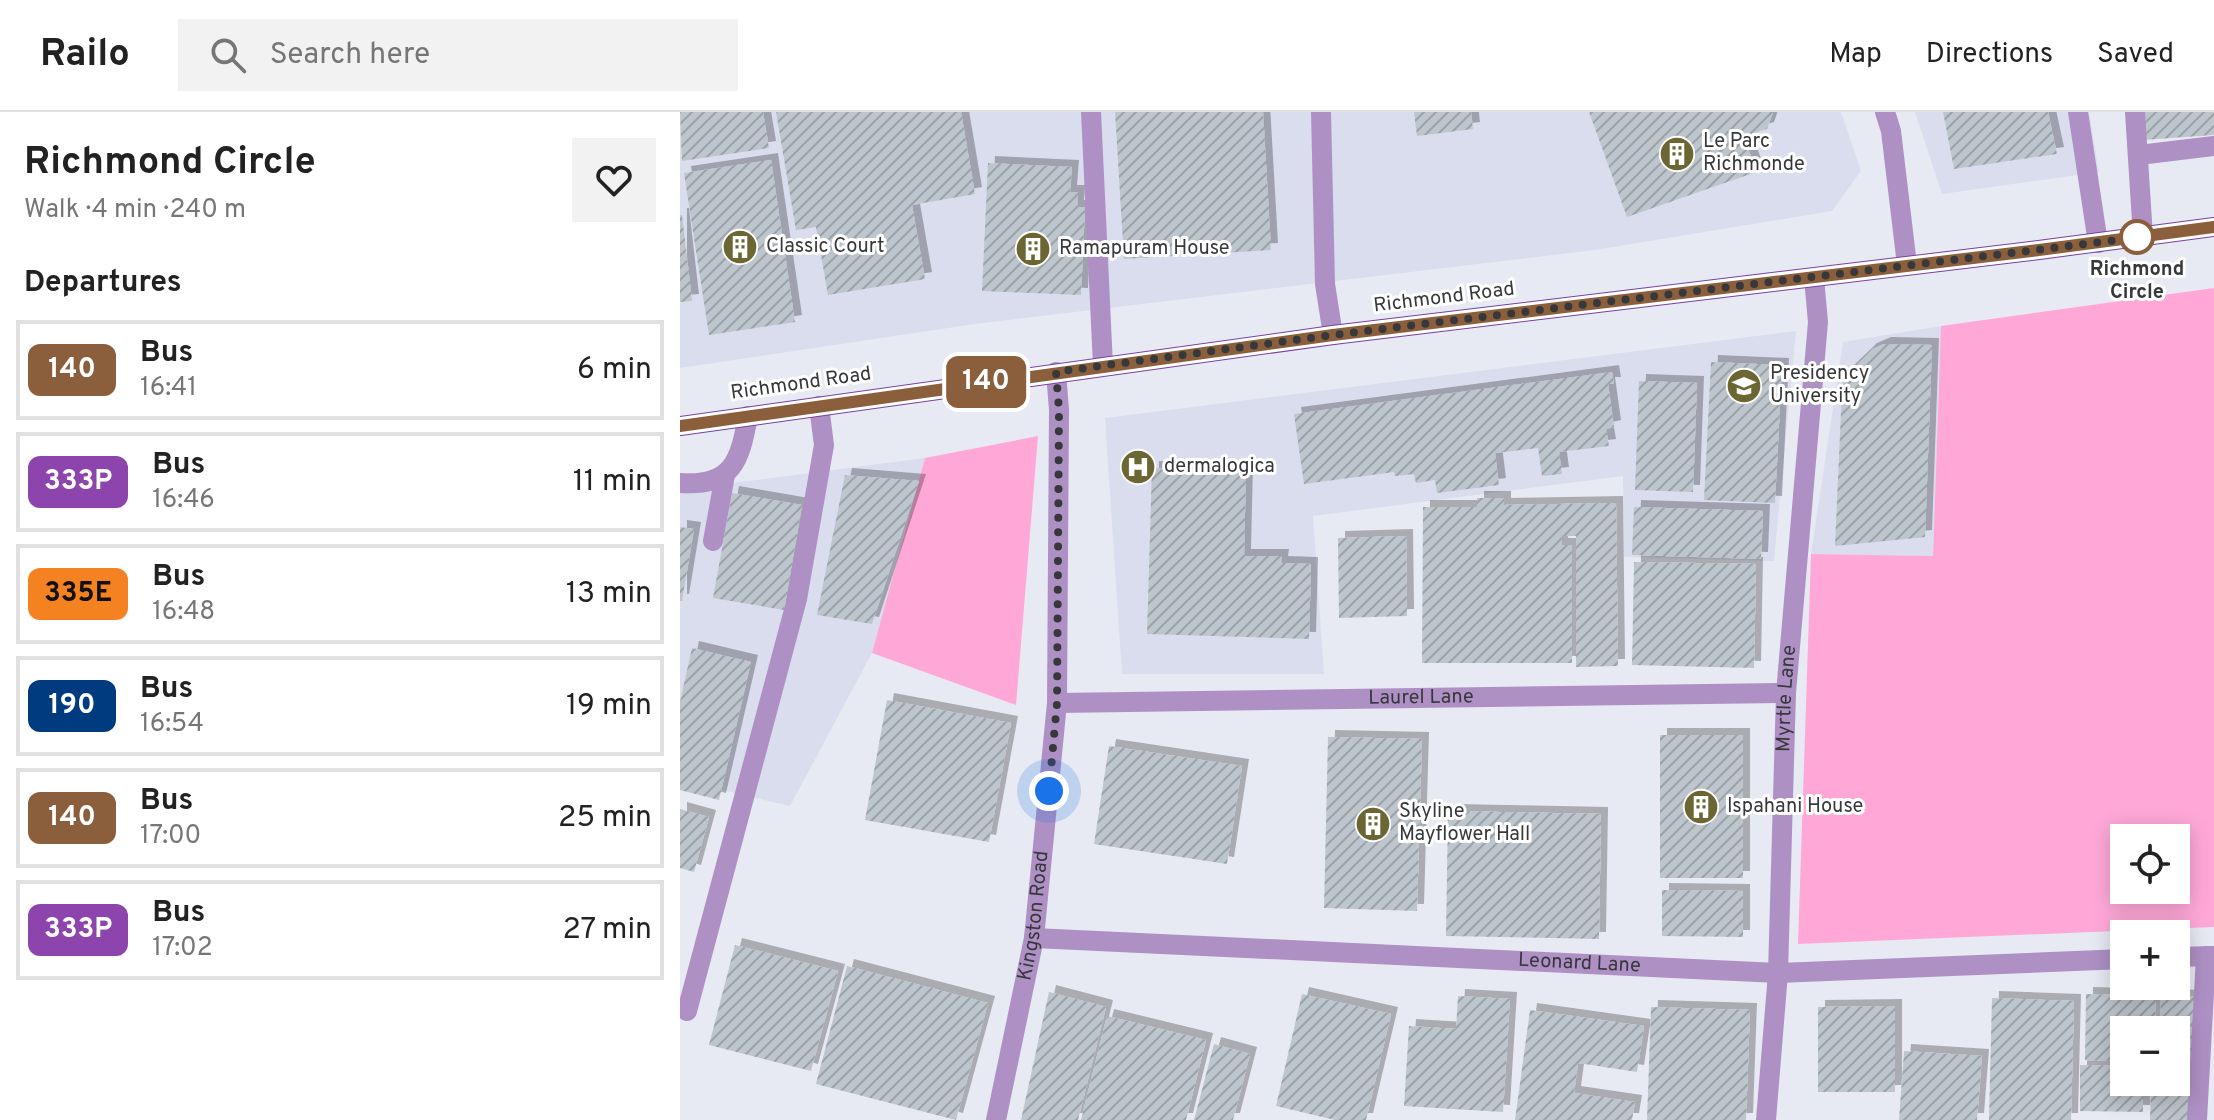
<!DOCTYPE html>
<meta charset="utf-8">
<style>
body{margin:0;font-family:Overpass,sans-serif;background:#f2f2f2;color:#222;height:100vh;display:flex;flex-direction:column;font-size:30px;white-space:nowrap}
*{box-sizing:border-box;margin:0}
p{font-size:26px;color:#767676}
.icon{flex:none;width:44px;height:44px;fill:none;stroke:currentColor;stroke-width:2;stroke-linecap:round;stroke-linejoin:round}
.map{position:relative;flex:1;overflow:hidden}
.details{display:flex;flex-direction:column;background:#fff;width:680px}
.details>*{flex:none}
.badge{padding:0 16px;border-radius:12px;font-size:28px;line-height:52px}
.buttons{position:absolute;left:1430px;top:712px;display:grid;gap:16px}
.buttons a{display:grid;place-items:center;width:80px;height:80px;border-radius:0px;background:#fff;box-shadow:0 4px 20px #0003;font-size:40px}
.you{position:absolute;width:40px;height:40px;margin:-20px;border:6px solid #fff;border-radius:50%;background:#1a73e8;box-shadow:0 0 0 12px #1a73e833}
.map>.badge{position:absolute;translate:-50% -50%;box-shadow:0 0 0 4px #fff}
h2{padding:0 24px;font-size:30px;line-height:72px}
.round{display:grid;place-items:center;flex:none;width:84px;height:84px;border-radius:0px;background:#f2f2f2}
.summary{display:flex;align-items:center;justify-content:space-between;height:136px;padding:0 24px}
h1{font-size:38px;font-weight:700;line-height:60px}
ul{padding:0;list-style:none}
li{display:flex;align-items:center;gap:24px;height:100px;margin:0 16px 12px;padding:0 8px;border:4px solid #e0e0e0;border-radius:0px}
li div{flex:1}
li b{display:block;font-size:30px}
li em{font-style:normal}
li .badge{min-width:88px;font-weight:700;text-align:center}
header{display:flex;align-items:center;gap:48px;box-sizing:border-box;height:112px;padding:0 40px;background:#fff;border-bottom:2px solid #e0e0e0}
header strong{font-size:38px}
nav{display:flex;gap:44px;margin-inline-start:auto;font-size:28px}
.search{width:560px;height:72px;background:#f2f2f2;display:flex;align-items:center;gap:20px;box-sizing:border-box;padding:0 28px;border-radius:0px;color:#767676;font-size:30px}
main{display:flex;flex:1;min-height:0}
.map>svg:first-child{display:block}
.built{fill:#d9dded}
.green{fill:#ffa8d8;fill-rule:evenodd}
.building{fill:url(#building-hatch);filter:url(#shadow)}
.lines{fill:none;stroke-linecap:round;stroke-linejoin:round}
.minor{stroke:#ae90c4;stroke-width:20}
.major{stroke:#7b3f9e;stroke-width:20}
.line-casing{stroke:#fff;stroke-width:18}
.line{stroke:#8b5e3c;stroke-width:12}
.walk{stroke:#37383b;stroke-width:8;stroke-dasharray:0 14.4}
.stop-dot{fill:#fff;stroke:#8b5e3c;stroke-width:4}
.labels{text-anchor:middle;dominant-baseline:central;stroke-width:6;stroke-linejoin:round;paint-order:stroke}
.poi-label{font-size:20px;fill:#37383b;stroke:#fff;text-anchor:start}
.stop-label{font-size:20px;font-weight:bold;fill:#37383b;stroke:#fff}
.street-label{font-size:20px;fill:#37383b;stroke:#fff}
</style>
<header>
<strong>Railo</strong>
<div class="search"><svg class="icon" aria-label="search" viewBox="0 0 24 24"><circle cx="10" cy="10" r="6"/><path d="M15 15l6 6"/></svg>Search here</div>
<nav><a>Map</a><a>Directions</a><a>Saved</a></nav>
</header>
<main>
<section class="details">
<div class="summary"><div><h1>Richmond Circle</h1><p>Walk · 4 min · 240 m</p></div><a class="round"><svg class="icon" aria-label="heart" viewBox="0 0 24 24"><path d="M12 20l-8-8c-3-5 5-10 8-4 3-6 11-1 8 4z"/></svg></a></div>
<h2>Departures</h2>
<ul>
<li><span class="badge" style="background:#8b5e3c;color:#fff">140</span><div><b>Bus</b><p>16:41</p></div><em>6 min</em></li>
<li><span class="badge" style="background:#8e44ad;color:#fff">333P</span><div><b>Bus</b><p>16:46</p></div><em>11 min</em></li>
<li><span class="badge" style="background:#f58220;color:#111">335E</span><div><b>Bus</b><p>16:48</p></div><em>13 min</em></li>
<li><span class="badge" style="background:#003b80;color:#fff">190</span><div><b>Bus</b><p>16:54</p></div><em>19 min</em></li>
<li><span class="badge" style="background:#8b5e3c;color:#fff">140</span><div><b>Bus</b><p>17:00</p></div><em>25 min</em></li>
<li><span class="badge" style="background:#8e44ad;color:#fff">333P</span><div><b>Bus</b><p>17:02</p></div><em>27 min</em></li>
</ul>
</section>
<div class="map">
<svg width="1534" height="1008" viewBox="0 0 1534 1008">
<defs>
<pattern id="building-hatch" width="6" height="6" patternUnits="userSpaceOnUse" patternTransform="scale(2)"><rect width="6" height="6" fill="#bec6cd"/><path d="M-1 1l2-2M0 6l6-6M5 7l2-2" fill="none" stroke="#9ba2a8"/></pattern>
<filter id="shadow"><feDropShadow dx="7" dy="-7" stdDeviation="0" flood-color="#0004"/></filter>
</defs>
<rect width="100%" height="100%" fill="#e8eaf3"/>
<g class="built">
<polygon points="0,0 1161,0 1181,59 1152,99 915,138 295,212 0,256"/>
<polygon points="1235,0 1409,0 1419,60 1262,82"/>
<polygon points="1261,214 1253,444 1131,442 1163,230"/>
<polygon points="1116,219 1094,449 944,445 943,364 633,404 644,562 442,562 425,306"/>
<polygon points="245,346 192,541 110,694 0,668 0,378"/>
</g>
<g class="green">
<path d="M 1534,176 L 1534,815 L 1118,832 L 1131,442 L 1253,444 L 1261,214 ZM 1444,726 L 1496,726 L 1496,778 L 1444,778 Z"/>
<polygon points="358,324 336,593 192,541 245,346"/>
</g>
<g class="building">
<polygon points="0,0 83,0 89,36 2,49"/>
<polygon points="96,0 281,0 295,82 232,93 245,167 148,183 136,115 116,118"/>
<polygon points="435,0 583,0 591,138 444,147"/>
<polygon points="734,0 791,0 793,17 737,24"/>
<polygon points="909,0 1093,0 1087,17 1064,24 1076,60 947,105"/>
<polygon points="1263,0 1368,0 1377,42 1274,57"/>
<polygon points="1462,0 1534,0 1534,23 1463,28"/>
<polygon points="91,48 115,210 29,223 4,61"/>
<polygon points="308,51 392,55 390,80 398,80 397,95 405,95 401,183 302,179"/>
<polygon points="0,103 2,103 12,189 0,190"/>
<polygon points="1204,232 1252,233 1245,425 1155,434 1162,277 1165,262 1190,238"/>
<polygon points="1031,250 1102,253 1095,391 1024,388"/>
<polygon points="932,260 934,272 928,272 934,315 926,317 929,334 879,340 882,362 862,364 858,336 815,341 819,373 757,381 755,368 736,371 734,362 715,364 714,360 624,372 614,302"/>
<polygon points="959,269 1017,271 1013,380 955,378"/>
<polygon points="472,356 566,359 564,444 602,444 601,451 631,452 629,527 467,522"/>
<polygon points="165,363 239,369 192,512 137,503"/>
<polygon points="52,381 122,393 104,498 33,486"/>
<polygon points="797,386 824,386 824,393 936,391 938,554 896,555 896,424 883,424 883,415 881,433 892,433 892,551 742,551 743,395 797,395"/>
<polygon points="954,395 1083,399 1081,447 952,443"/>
<polygon points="0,415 14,417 2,489 0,489"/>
<polygon points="726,424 727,504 659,506 658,426"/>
<polygon points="954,450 1076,452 1074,556 952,553"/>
<polygon points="12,536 71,550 39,688 0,678 0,590"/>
<polygon points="207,588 331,611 309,730 185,708"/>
<rect x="980" y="623" width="83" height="143"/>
<polygon points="648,625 742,627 737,799 644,796"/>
<polygon points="429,634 562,654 547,752 414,732"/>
<polygon points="0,697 29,705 14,760 0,756"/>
<polygon points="768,699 921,702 919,827 766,824"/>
<polygon points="982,778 1063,779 1063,825 982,824"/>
<polygon points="55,833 158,859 131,959 29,933"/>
<polygon points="167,854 308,891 276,1008 136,972"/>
<polygon points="369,880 426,895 398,1008 341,1008"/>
<polygon points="622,882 711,902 686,1008 655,1008 596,994"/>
<polygon points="1406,882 1476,884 1475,918 1444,918 1444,949 1405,948"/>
<polygon points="778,884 830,887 823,1000 724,994 729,914 776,917"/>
<polygon points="1481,884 1519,885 1517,960 1496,959 1496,918 1480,918"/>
<polygon points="1312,886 1394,889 1391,1008 1309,1008"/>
<polygon points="1215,894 1215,980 1138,980 1138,895"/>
<polygon points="971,895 1070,898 1066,1008 967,1008"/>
<polygon points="850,898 964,914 957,960 898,951 894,981 955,990 952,1008 835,1008"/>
<polygon points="427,904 526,928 506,1008 401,1008"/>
<polygon points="534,932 570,942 553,1008 514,1008"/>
<polygon points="1224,939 1302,944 1297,1008 1219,1008"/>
<polygon points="1400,953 1444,954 1444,970 1463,970 1463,1000 1400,999"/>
<polygon points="1471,971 1509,971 1508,1008 1470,1008"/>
</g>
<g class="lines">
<g class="minor">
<polyline points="411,0 423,254"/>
<polyline points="641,0 645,172 653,223"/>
<polyline points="1205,0 1211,19 1227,153"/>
<polyline points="1398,0 1418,131"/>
<polyline points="1455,0 1463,125"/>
<polyline points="1459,43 1534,34"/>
<path d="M 0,371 C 53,375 60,348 68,304"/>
<polyline points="33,429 45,363"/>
<path id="s1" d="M 377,591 L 1106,581"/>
<path id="s2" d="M 354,826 L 1098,861 L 1444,847"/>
<polyline points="1496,845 1534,844"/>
<polyline points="7,899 117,487 144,333 139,294"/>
<path id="s3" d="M 316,1008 L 354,826 L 377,591 L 379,298 L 376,260"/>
<path id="s4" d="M 1086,1008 L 1098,861 L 1106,581 L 1138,210 L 1134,166"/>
<polyline points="1517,1008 1526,844"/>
</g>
<polyline class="major" points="0,314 653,223 1359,138 1534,115"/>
</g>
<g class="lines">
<defs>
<polyline id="line" points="0,314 653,223 1359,138 1534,115"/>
</defs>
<use href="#line" class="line-casing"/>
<use href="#line" class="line"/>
<polyline class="walk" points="369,679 377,591 379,298 376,260 653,223 1463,125 1457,125"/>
</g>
<defs>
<symbol id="building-disc" viewBox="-11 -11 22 22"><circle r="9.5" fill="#6c6632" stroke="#fff"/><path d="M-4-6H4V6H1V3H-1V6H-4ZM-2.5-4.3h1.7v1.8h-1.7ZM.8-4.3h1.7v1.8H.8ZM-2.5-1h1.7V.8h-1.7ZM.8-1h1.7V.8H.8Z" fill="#fff"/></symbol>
<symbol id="university-disc" viewBox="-11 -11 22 22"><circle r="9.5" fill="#6c6632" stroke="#fff"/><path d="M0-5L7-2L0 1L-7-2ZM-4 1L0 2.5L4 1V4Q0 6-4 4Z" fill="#fff"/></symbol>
<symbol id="hospital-disc" viewBox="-11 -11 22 22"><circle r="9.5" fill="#6c6632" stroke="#fff"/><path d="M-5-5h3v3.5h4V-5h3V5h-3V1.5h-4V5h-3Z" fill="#fff"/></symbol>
</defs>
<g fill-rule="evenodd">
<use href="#building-disc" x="977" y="22" width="40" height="40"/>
<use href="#building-disc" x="40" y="115" width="40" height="40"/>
<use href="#building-disc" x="333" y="117" width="40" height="40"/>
<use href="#university-disc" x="1044" y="254" width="40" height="40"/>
<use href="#hospital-disc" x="438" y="335" width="40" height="40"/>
<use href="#building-disc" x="1001" y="675" width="40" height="40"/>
<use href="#building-disc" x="673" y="692" width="40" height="40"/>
</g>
<circle class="stop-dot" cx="1457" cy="125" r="16"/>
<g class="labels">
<g class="poi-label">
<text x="1023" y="30">Le Parc<tspan x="1023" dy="23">Richmonde</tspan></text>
<text x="86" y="135">Classic Court</text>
<text x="379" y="137">Ramapuram House</text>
<text x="1090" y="262">Presidency<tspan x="1090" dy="23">University</tspan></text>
<text x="484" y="355">dermalogica</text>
<text x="1047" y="695">Ispahani House</text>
<text x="719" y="700">Skyline<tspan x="719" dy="23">Mayflower Hall</tspan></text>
</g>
<g class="stop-label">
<text x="1457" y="158">Richmond<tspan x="1457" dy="23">Circle</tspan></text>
</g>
<g class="street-label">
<text transform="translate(764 186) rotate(-7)">Richmond Road</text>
<text transform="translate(121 272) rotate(-8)">Richmond Road</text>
<text stroke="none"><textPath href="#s1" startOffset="364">Laurel Lane</textPath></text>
<text stroke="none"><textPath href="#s4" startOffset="422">Myrtle Lane</textPath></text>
<text stroke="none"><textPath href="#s3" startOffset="208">Kingston Road</textPath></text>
<text stroke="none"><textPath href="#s2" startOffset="546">Leonard Lane</textPath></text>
</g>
</g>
</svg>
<div class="buttons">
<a><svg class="icon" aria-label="locate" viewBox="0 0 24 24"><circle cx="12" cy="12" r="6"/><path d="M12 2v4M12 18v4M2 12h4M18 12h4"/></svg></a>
<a>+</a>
<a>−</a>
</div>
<div class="you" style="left:369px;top:679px"></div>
<b class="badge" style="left:306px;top:270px;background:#8b5e3c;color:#fff">140</b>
</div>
</main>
